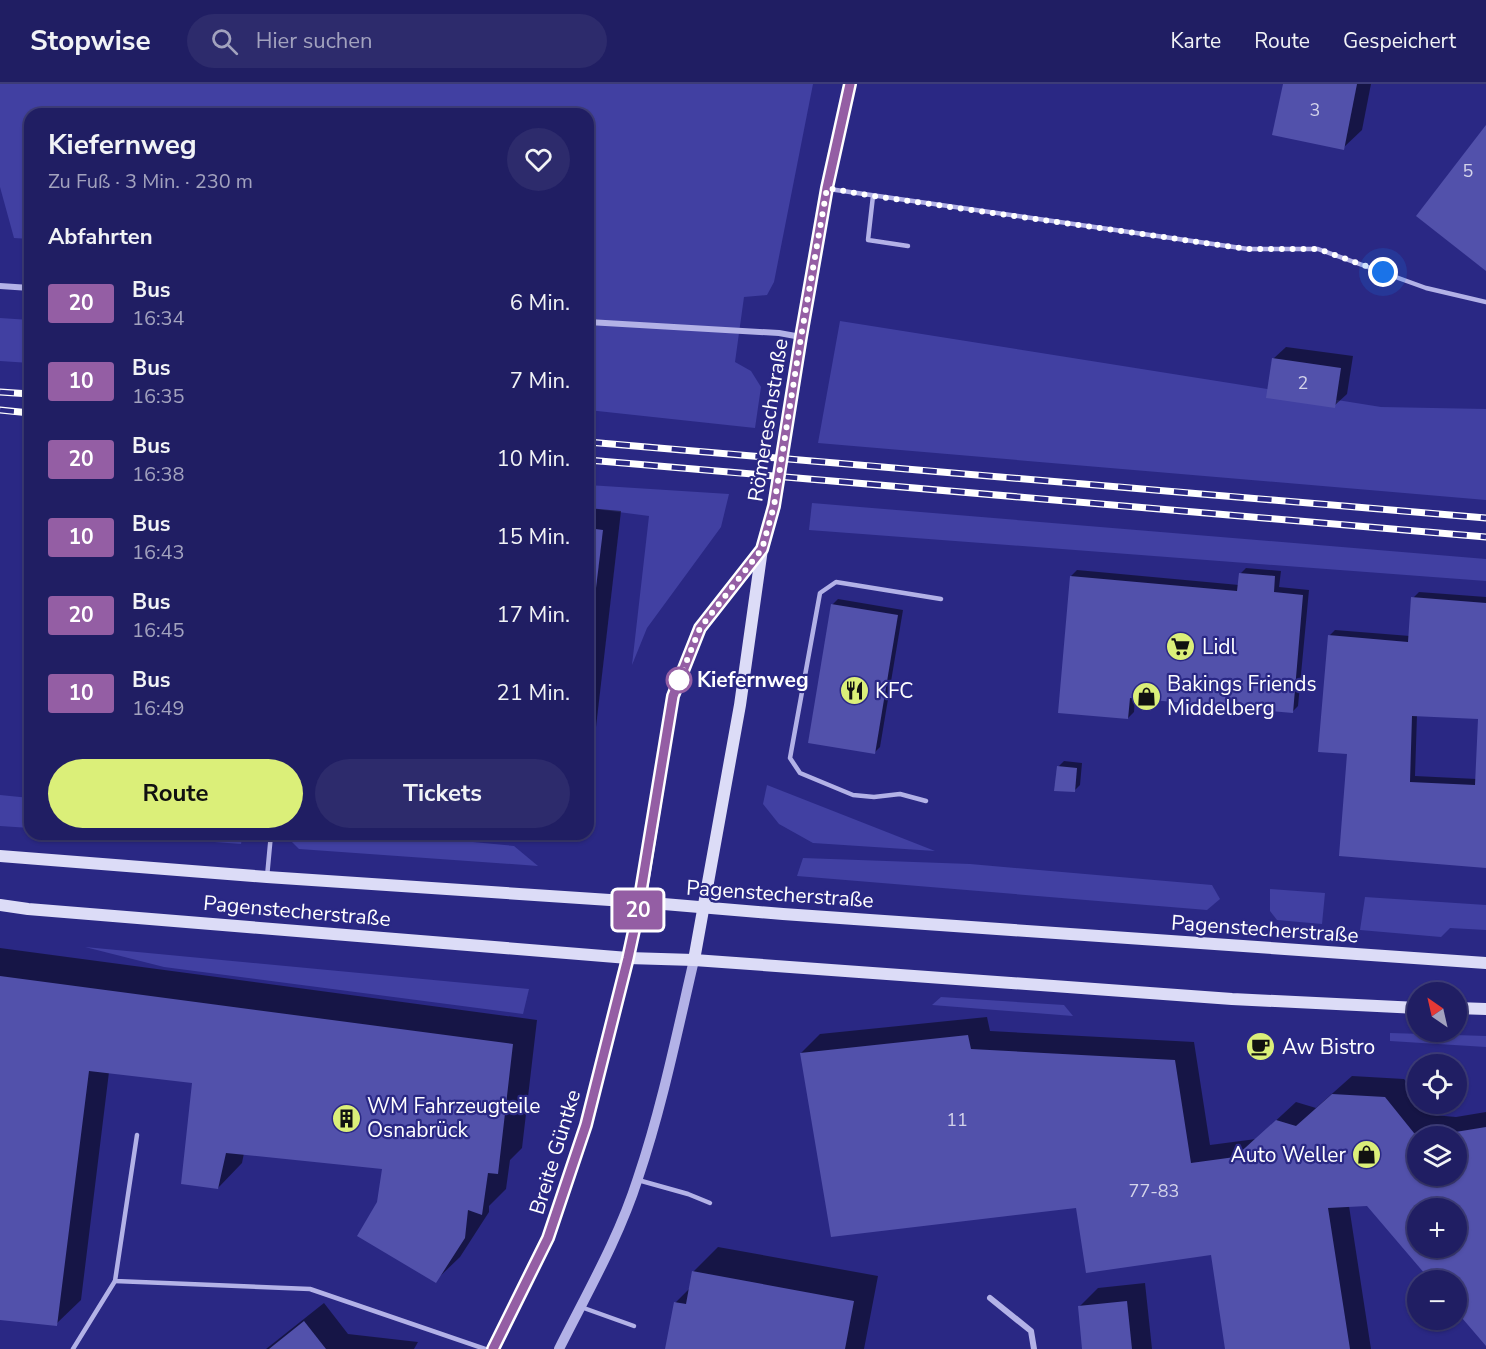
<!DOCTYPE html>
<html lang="de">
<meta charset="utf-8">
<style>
body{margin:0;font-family:"Nunito Sans",sans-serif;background:#2d2b6c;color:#f1f3f6;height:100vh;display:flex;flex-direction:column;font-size:22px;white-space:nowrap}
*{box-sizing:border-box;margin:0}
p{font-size:20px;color:#a2a2be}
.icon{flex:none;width:33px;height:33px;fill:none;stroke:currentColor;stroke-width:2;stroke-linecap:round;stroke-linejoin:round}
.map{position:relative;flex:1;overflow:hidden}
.side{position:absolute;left:24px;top:24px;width:570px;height:732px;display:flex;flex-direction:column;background:#201e63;border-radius:18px;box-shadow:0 2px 4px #0004,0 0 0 2px #3d3c78}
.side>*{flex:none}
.badge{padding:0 12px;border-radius:4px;font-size:21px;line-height:39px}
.needle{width:39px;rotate:326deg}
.controls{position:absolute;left:1407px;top:898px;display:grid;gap:12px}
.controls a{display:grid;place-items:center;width:60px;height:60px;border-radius:50%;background:#201e63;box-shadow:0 2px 4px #0004,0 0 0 2px #3d3c78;font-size:30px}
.you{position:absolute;width:30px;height:30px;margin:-15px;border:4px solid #fff;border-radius:50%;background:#1a73e8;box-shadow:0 0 0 9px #1a73e833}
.map>.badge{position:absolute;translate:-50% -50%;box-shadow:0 0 0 3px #fff}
h2{padding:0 24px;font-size:22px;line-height:54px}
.round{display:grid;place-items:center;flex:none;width:63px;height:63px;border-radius:32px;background:#2d2b6c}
.summary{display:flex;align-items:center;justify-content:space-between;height:102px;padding:0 24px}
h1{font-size:28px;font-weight:700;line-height:45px}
.cta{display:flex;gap:12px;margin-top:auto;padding:12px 24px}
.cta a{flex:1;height:69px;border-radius:36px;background:#dbef79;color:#111;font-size:24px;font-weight:700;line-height:69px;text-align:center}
.cta a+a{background:#2d2b6c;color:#f1f3f6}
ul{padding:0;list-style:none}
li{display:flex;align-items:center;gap:18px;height:78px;padding:0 24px}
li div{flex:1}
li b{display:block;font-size:22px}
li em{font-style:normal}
li .badge{min-width:66px;font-weight:700;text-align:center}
header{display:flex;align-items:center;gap:36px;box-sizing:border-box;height:84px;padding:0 30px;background:#201e63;border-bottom:2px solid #3d3c78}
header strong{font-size:28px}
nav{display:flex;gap:33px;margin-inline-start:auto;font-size:21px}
.search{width:420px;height:54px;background:#2d2b6c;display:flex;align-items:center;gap:15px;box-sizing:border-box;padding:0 21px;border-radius:33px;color:#a2a2be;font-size:22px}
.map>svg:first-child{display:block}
.green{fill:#4140a2}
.shadow{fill:#0007;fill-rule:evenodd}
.building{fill:#5251ab;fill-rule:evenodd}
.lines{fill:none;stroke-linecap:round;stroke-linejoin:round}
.service{stroke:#b3b2e7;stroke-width:4.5}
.minor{stroke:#b3b2e7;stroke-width:6}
.tertiary{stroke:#b3b2e7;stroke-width:10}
.secondary{stroke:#dcdcf7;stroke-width:12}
.rail-casing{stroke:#fff;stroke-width:7}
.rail{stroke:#2a2884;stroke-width:4.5;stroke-dasharray:14;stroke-linecap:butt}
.line-casing{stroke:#fff;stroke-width:14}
.line{stroke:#945ea4;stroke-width:9}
.walk{stroke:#fff;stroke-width:6;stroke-dasharray:0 10.8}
.stop-dot{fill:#fff;stroke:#945ea4;stroke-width:3}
.labels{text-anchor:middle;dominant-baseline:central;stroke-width:4.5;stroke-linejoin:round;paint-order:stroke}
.number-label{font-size:18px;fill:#d4d4ea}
.street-label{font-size:21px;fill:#fff;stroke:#2a2884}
.poi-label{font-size:21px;fill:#fff;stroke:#2a2884;text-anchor:start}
.stop-label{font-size:21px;font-weight:bold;fill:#fff;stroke:#2a2884;text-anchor:start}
</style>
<header>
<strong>Stopwise</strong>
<div class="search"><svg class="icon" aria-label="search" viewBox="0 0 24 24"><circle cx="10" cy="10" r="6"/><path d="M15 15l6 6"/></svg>Hier suchen</div>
<nav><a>Karte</a><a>Route</a><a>Gespeichert</a></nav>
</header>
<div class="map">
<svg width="1486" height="1265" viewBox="0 0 1486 1265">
<rect width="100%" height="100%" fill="#2a2884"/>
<g class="green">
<polygon points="0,0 813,0 774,198 767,211 744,213 735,278 751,287 761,303 755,344 588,326 588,30 30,30 30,155 14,154 0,103"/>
<polygon points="0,234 30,236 30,279 0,277"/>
<polygon points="840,237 1381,323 1486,325 1486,416 818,359"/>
<polygon points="588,401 729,410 721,443 647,544 632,581 649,432 588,424"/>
<polygon points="812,419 1486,475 1486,497 809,446"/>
<polygon points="767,701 935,767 813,759 779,740 763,720"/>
<polygon points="0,711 30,714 30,744 0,742"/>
<polygon points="108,750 243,750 241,760"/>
<polygon points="291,750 388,750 514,762 538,782 299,765 291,757"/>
<polygon points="803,774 970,780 1212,801 1220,815 1207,826 797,792"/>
<polygon points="1270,805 1325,809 1322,840 1277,836 1270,827"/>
<polygon points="1365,813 1486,821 1486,846 1450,844 1441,853 1360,846"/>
<polygon points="85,863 529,905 523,930 164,883"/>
<polygon points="941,913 1064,921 1073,932 932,921"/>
<polygon points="1390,949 1486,952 1486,963 1390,957"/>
</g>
<g class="shadow">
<polygon points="1284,0 1371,0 1362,46 1343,64"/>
<polygon points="1286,263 1353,272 1347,310 1334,322 1273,275"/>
<polygon points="588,424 621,427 588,712"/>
<polygon points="1246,484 1281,487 1279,503 1309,506 1298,622 1292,628 1135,613 1134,628 1128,634 1071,492 1077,486 1239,501 1240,490"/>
<path d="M 1419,508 L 1486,513 L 1486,783 L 1349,668 L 1329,552 L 1335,546 L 1410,552 L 1413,514 ZM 1417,631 L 1480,634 L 1477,695 L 1415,692 Z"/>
<polygon points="838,515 903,526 880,663 874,669 832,521"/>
<polygon points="1064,677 1082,679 1080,701 1074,707 1058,683"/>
<polygon points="0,864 537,936 522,1064 510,1076 506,1105 489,1122 489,1128 460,1173 435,1197 378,1118 384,1084 244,1069 242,1079 218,1104 193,998 109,988 81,1216 56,1240 0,1235"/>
<path d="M 987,933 L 990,947 L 1194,958 L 1210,1061 L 1256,1055 L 1296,1018 L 1316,1024 L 1352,992 L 1404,995 L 1418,1012 L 1418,1020 L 1424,1020 L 1433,1031 L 1456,1033 L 1486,1028 L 1486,1259 L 1456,1197 L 1433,1197 L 1368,1121 L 1349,1122 L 1371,1265 L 1227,1265 L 1213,1169 L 1078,1123 L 801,969 L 820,950 ZM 1418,1053 L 1456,1053 L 1456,1092 L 1418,1092 ZM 1418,1125 L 1456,1125 L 1456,1164 L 1418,1164 Z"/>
<polygon points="718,1163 878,1192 864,1265 667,1265 675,1219 690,1204 693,1188"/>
<polygon points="1145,1199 1152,1265 1084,1265 1079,1223 1098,1204"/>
<polygon points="324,1219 348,1250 418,1258 414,1265 266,1265"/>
</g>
<g class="building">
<polygon points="1283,0 1357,0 1344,66 1272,51"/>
<polygon points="1486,41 1486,187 1416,132"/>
<polygon points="1272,274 1341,284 1335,324 1266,314"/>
<polygon points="588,444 603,446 589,562 588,562"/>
<polygon points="1239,489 1275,492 1274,508 1303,511 1293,629 1130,614 1128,635 1058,629 1070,492 1237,507"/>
<path d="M 1411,513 L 1486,519 L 1486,784 L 1339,772 L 1347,670 L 1318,668 L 1328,551 L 1408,558 ZM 1412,632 L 1478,635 L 1475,701 L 1410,698 Z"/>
<polygon points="831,520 898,531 875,670 808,659"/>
<polygon points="1057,682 1077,684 1075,708 1054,707"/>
<polygon points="0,892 513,960 498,1090 488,1089 482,1131 468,1126 465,1154 436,1199 357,1152 377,1118 382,1085 226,1069 218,1105 181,1100 192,999 89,987 57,1242 0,1236"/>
<path d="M 968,951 L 971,965 L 1175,976 L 1191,1079 L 1235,1073 L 1276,1036 L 1296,1042 L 1332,1010 L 1385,1013 L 1414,1049 L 1437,1051 L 1486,1043 L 1486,1262 L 1456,1227 L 1456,1197 L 1431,1197 L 1367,1122 L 1328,1124 L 1350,1265 L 1225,1265 L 1211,1171 L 1086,1189 L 1076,1124 L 831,1153 L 800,969 ZM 1418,1053 L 1456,1053 L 1456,1092 L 1418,1092 ZM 1418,1125 L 1456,1125 L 1456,1164 L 1418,1164 Z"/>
<polygon points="692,1187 854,1217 845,1265 665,1265 674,1218 686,1220"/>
<polygon points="1127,1217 1132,1265 1082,1265 1078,1222"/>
<polygon points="304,1237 326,1265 269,1265"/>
</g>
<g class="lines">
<g class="service">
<polyline points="829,105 1248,165 1318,165 1426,204 1486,218"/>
<polyline points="873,112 868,156 908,162"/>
<polyline points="926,717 900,710 874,713 853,711 800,689 790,674 820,509 836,498 941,515"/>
<polyline points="267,793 271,750"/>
<polyline points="137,1051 115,1197 310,1205 485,1265"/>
<polyline points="638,1096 688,1110 710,1119"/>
<polyline points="581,1223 634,1242"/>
<polyline points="73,1265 115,1197"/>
</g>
<g class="minor">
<polyline points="0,202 30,204"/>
<polyline points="588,238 779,249 801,253"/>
<polyline points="990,1214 1031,1247 1034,1265"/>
</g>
<g class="tertiary">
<polyline points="493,1265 548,1154 586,1041 628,874"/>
<path d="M 559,1265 C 587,1209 619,1154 638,1094 C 662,1023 677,949 694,876"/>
</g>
<g class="secondary">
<polyline points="0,772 267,793 640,818 783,830 1486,879"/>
<polyline points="0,821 28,825 628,874 694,876 1232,915 1418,924"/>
<polyline points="628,874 640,818 673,612 700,544 761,466"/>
<polyline points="694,876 740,621 762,465 774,422 801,253 827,104 850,0"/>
<polyline points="1456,924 1486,925"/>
</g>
<defs>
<g id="rail">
<polyline points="0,308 30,310"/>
<polyline points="0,326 30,329"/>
<polyline points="588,358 1486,434"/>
<polyline points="588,376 1486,453"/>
</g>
</defs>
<use href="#rail" class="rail-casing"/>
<use href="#rail" class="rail"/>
</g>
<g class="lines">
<defs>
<polyline id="line" points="493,1265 548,1154 586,1041 628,874 636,837 673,612 700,544 762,465 774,422 801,253 827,104 850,0"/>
</defs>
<use href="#line" class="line-casing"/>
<use href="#line" class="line"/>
<polyline class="walk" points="679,596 700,544 762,465 774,422 801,253 827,104 873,112 1248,165 1318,165 1383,188"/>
</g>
<defs>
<symbol id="supermarket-disc" viewBox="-11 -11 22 22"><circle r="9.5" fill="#dbef79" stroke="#2a2884"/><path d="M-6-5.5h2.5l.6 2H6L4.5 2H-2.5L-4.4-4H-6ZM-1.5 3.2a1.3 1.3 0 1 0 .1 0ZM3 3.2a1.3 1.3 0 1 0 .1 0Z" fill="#111"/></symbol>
<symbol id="restaurant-disc" viewBox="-11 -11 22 22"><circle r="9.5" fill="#dbef79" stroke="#2a2884"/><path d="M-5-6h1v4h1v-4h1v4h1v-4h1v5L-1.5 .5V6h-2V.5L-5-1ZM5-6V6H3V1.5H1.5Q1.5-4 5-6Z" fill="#111"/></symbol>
<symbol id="shop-disc" viewBox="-11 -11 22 22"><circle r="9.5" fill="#dbef79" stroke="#2a2884"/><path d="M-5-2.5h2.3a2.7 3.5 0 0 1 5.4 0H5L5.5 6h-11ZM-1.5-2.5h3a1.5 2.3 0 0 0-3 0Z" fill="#111"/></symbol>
<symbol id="cafe-disc" viewBox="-11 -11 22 22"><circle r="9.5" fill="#dbef79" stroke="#2a2884"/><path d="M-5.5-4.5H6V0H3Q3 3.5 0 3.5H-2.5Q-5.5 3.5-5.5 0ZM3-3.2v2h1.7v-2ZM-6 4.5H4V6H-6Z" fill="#111"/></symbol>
<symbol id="building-disc" viewBox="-11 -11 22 22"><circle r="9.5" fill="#dbef79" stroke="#2a2884"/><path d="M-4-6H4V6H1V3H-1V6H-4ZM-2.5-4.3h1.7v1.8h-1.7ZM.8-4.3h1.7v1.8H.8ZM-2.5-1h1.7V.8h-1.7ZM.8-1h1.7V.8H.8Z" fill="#111"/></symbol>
</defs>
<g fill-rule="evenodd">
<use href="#supermarket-disc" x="1164" y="546" width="33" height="33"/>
<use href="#restaurant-disc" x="838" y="590" width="33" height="33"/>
<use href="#shop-disc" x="1130" y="596" width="33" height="33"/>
<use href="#cafe-disc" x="1244" y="946" width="33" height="33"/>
<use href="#building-disc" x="330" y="1018" width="33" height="33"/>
<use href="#shop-disc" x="1350" y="1054" width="33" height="33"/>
</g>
<circle class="stop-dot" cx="679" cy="596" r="12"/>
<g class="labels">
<g class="number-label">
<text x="1315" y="26">3</text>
<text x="1468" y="87">5</text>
<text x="1303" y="299">2</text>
<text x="957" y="1036">11</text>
<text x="1154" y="1107">77-83</text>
</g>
<g class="street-label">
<text transform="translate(768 336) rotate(-81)">Römereschstraße</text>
<text transform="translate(780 810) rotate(4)">Pagenstecherstraße</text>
<text transform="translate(297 827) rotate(5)">Pagenstecherstraße</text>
<text transform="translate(1265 845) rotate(4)">Pagenstecherstraße</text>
<text transform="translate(555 1068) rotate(-73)">Breite Güntke</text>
</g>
<g class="poi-label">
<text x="1202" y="563">Lidl</text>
<text x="1167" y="600">Bakings Friends<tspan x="1167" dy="24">Middelberg</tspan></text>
<text x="875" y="607">KFC</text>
<text x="1282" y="963">Aw Bistro</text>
<text x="367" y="1022">WM Fahrzeugteile<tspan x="367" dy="24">Osnabrück</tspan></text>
<text x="1346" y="1071" text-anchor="end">Auto Weller</text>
</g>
<g class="stop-label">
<text x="697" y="596">Kiefernweg</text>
</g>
</g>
</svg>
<div class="controls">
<a><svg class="needle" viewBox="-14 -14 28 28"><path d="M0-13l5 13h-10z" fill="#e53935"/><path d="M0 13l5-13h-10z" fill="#a2a2be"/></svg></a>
<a><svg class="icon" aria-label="locate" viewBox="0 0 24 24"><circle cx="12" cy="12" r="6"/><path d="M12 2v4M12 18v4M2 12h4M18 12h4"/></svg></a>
<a><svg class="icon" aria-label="layers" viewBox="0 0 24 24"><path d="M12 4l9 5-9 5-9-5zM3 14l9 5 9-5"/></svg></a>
<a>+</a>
<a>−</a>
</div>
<div class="you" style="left:1383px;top:188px"></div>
<b class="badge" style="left:638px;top:826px;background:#945ea4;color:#fff">20</b>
<section class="side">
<div class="summary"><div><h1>Kiefernweg</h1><p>Zu Fuß · 3 Min. · 230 m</p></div><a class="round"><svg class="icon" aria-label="heart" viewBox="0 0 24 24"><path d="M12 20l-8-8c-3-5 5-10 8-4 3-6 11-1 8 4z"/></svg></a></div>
<h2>Abfahrten</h2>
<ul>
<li><span class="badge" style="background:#945ea4;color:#fff">20</span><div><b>Bus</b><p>16:34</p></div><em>6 Min.</em></li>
<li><span class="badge" style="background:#945ea4;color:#fff">10</span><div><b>Bus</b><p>16:35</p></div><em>7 Min.</em></li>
<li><span class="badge" style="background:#945ea4;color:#fff">20</span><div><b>Bus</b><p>16:38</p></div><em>10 Min.</em></li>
<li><span class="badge" style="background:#945ea4;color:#fff">10</span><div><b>Bus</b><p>16:43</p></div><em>15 Min.</em></li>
<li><span class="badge" style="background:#945ea4;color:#fff">20</span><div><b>Bus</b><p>16:45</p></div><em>17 Min.</em></li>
<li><span class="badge" style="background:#945ea4;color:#fff">10</span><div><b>Bus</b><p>16:49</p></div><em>21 Min.</em></li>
</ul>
<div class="cta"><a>Route</a><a>Tickets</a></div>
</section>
</div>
